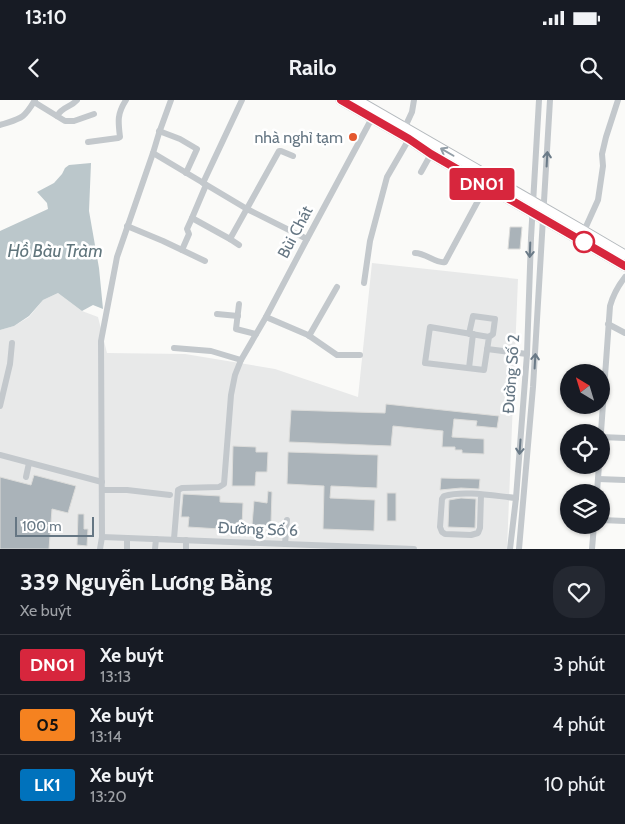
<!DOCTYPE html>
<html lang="vi">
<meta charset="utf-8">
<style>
body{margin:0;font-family:Cabin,sans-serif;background:#242831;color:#f1f3f6;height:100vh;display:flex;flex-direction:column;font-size:19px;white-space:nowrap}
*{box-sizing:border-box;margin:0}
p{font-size:16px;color:#9ea1a6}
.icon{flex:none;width:28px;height:28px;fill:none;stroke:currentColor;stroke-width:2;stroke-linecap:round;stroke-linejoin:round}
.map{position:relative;height:449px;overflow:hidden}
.panel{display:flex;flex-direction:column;background:#171b24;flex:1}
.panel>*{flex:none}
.badge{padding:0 10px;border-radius:4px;font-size:18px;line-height:32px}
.needle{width:32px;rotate:322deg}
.controls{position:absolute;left:560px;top:264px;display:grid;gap:10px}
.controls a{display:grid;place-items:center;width:50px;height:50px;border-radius:50%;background:#171b24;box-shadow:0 1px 4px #0004;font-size:25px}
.scale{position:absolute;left:15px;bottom:12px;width:79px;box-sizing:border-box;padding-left:5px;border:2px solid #657683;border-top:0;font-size:14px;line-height:18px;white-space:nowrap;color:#657683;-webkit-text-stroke:4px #fff;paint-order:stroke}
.map>.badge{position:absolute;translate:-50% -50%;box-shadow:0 0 0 2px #fff}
.round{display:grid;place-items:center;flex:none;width:52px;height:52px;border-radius:20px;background:#242831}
.headline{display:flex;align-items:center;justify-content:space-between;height:85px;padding:0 20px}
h1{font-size:24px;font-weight:800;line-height:38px}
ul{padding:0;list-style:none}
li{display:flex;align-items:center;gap:15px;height:60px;padding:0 20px;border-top:1px solid #363941}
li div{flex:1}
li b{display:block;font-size:19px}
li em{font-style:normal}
li .badge{min-width:55px;font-weight:700;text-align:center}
.status{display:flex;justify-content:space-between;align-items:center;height:35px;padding:0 25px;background:#171b24;direction:ltr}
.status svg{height:14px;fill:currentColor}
header{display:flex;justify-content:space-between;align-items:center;height:65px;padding:0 20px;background:#171b24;font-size:22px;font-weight:800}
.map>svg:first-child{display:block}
.built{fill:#e8e9e9}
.water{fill:#bbc7cb}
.building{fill:#aab3b9;stroke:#dcdcda}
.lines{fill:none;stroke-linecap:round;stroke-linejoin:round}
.highway-casing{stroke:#b4b9bd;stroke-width:11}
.minor{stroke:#c3c8cc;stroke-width:6}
.highway{stroke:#fff;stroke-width:9}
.oneway{stroke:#939fa8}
.oneway2{stroke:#6a7a87}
.line-casing{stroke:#fff;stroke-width:11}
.line{stroke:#d7263d;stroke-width:8}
.poi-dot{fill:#e4572e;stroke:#fff;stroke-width:2}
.stop-dot{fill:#fff;stroke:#d7263d;stroke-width:2.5}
.labels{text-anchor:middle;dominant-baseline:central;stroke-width:5;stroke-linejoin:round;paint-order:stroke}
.poi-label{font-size:16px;fill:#657683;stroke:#fff;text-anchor:end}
.street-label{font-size:16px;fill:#657683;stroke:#fff}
.water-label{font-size:18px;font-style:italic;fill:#60757c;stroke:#fff}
</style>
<div class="status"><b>13:10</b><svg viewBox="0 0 49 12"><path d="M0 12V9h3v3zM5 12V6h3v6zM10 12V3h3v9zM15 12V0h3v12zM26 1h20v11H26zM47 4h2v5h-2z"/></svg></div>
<header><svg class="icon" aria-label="back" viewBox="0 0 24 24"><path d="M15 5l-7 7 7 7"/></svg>Railo<svg class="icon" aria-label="search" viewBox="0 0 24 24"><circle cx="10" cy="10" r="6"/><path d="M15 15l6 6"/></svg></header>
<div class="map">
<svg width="625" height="449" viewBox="0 0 625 449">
<rect width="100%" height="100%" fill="#fafaf8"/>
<polygon class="built" points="372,163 518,179 507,449 0,449 0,230 14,226 29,217 43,200 58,193 82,211 98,217 107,253 185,254 275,269 358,297"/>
<polygon class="water" points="91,63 89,111 99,168 103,209 93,205 82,211 58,193 43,200 29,216 14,226 0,230 0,131 48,109 47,103 37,92 54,83 62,74 65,68 69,65"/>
<g class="building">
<polygon points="510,127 522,127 520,149 508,149"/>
<polygon points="386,304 499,316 497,328 476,326 477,321 454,319 452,337 484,339 484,354 462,353 462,350 455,350 455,347 442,347 443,331 393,326 391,346 289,342 291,310 385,313"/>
<polygon points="233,346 256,347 256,352 268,352 267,372 256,372 255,386 232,386"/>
<polygon points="288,352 378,355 377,388 331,386 330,398 375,400 374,431 323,429 324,386 287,384"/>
<polygon points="34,375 76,386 68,413 52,409 49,449 0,449 0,377 31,385"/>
<polygon points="441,378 480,379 479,389 461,388 440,390"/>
<polygon points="268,391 272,392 271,423 275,423 275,434 267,433 267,426 252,425 254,401 267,403"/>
<rect x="387" y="393" width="9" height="28"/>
<polygon points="183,394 220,396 220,402 243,403 242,427 220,426 220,429 188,427 189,417 181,417"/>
<polygon points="461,398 476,399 475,428 448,427 449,400"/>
<polygon points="78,414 84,414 84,429 88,429 87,446 77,445"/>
</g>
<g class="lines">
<defs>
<g id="highway">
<polyline points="341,0 409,39 431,54 625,166"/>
<polyline points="357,0 584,131 625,155"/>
</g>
</defs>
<use href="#highway" class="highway-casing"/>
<g class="minor">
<polyline points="34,2 65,21 74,21 94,14"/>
<path d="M 57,16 C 63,6 70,8 77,0"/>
<path d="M 0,25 C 21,18 23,20 35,0"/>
<polyline points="405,27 412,12 414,0"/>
<polyline points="159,31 180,39 197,49 186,73"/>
<path d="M 88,42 L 118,38 L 120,37 C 118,21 117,14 126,0"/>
<polyline points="153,53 247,109 307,139"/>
<polyline points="421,72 431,54"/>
<polyline points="203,83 242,0"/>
<polyline points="206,85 192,118 230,139 279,51 281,51 293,56"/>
<polyline points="127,126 163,141 205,161"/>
<polyline points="584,131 598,100 603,66 602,54 606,37 618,0"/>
<polyline points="230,139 239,145"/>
<polyline points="182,150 189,134 187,129 192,118"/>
<path d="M 415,153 C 426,153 436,164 445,162 L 486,86"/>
<polyline points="364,183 370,141 387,77 409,39"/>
<polyline points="239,204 236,229 256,234"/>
<polyline points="217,214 238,216"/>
<polyline points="266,217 308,235 337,255 360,255"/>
<polyline points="608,224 625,233"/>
<polyline points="469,234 473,216 495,219 493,234 489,237 484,270 425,263 430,227 489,237"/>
<polyline points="309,236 337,187"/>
<polyline points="174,248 211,251 241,260"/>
<polyline points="487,249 527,254"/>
<polyline points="469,268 473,234"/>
<polyline points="0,306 10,264 12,243"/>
<path d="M 601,332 L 610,206 C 613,195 618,186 625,177"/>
<polyline points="601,337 625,338"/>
<polyline points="0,355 102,382"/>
<polyline points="26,377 29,363"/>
<polyline points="598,379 625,380"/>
<polyline points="102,390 127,390 170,395"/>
<polyline points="597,392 599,365"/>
<path d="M 481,395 L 480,428 L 478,433 L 471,435 L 445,434 L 442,432 L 440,427 L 442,399 L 444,396 C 464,390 495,396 516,398"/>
<polyline points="601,420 625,421"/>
<polyline points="102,437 414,449"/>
<polyline points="127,438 127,449"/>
<polyline points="174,439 178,390 182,388 219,387 224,384 231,295 235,275 241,260 266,217 307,139 372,18"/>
<polyline points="186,440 186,449"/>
<polyline points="285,444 287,420"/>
<polyline points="100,449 102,437 101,241 117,157 153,53 159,33 171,0"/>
<polyline points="155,449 156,439"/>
<polyline points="510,449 516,398 527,254 531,138 539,0"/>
<polyline points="519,449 533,287 550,0"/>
<polyline points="592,449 594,425"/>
</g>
<use href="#highway" class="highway"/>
</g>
<defs><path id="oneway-shaft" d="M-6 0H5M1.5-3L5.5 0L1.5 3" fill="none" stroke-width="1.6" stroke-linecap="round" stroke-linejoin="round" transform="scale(1.25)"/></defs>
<use class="oneway" href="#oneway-shaft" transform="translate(447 52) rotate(-150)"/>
<g class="oneway2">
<use href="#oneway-shaft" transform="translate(547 59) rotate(-87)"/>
<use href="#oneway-shaft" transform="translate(530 150) rotate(92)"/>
<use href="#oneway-shaft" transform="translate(535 261) rotate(-87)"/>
<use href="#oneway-shaft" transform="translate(520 347) rotate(94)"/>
</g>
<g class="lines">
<defs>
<polyline id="line" points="341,0 409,39 431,54 625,166"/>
</defs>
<use href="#line" class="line-casing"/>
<use href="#line" class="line"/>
</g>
<circle class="poi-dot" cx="353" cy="37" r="5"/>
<circle class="stop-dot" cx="584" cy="142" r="10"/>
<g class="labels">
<g class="poi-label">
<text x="343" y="37">nhà nghỉ tạm</text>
</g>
<g class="street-label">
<text transform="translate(295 132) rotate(-62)">Bùi Chát</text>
<text transform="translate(511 274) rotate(-86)">Đường Số 2</text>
<text transform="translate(258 429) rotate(2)">Đường Số 6</text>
</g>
<g class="water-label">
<text x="55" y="151">Hồ Bàu Tràm</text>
</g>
</g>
</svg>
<div class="controls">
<a><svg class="needle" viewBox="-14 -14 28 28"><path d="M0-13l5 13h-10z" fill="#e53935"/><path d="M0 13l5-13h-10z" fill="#9ea1a6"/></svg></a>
<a><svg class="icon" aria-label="locate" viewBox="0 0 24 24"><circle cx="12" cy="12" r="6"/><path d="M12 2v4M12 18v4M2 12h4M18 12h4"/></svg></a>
<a><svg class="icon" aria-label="layers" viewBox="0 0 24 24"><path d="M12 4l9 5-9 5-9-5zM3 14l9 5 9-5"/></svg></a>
</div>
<div class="scale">100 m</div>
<b class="badge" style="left:482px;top:84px;background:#d7263d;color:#fff">DN01</b>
</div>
<section class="panel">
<div class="headline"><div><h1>339 Nguyễn Lương Bằng</h1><p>Xe buýt</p></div><a class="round"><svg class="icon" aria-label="heart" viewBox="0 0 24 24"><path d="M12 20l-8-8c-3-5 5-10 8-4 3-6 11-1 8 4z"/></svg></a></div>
<ul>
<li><span class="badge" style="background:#d7263d;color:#fff">DN01</span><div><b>Xe buýt</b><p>13:13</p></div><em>3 phút</em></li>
<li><span class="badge" style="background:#f58220;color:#111">05</span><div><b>Xe buýt</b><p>13:14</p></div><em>4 phút</em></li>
<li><span class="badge" style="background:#0072bc;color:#fff">LK1</span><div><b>Xe buýt</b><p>13:20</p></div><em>10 phút</em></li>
</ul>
</section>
